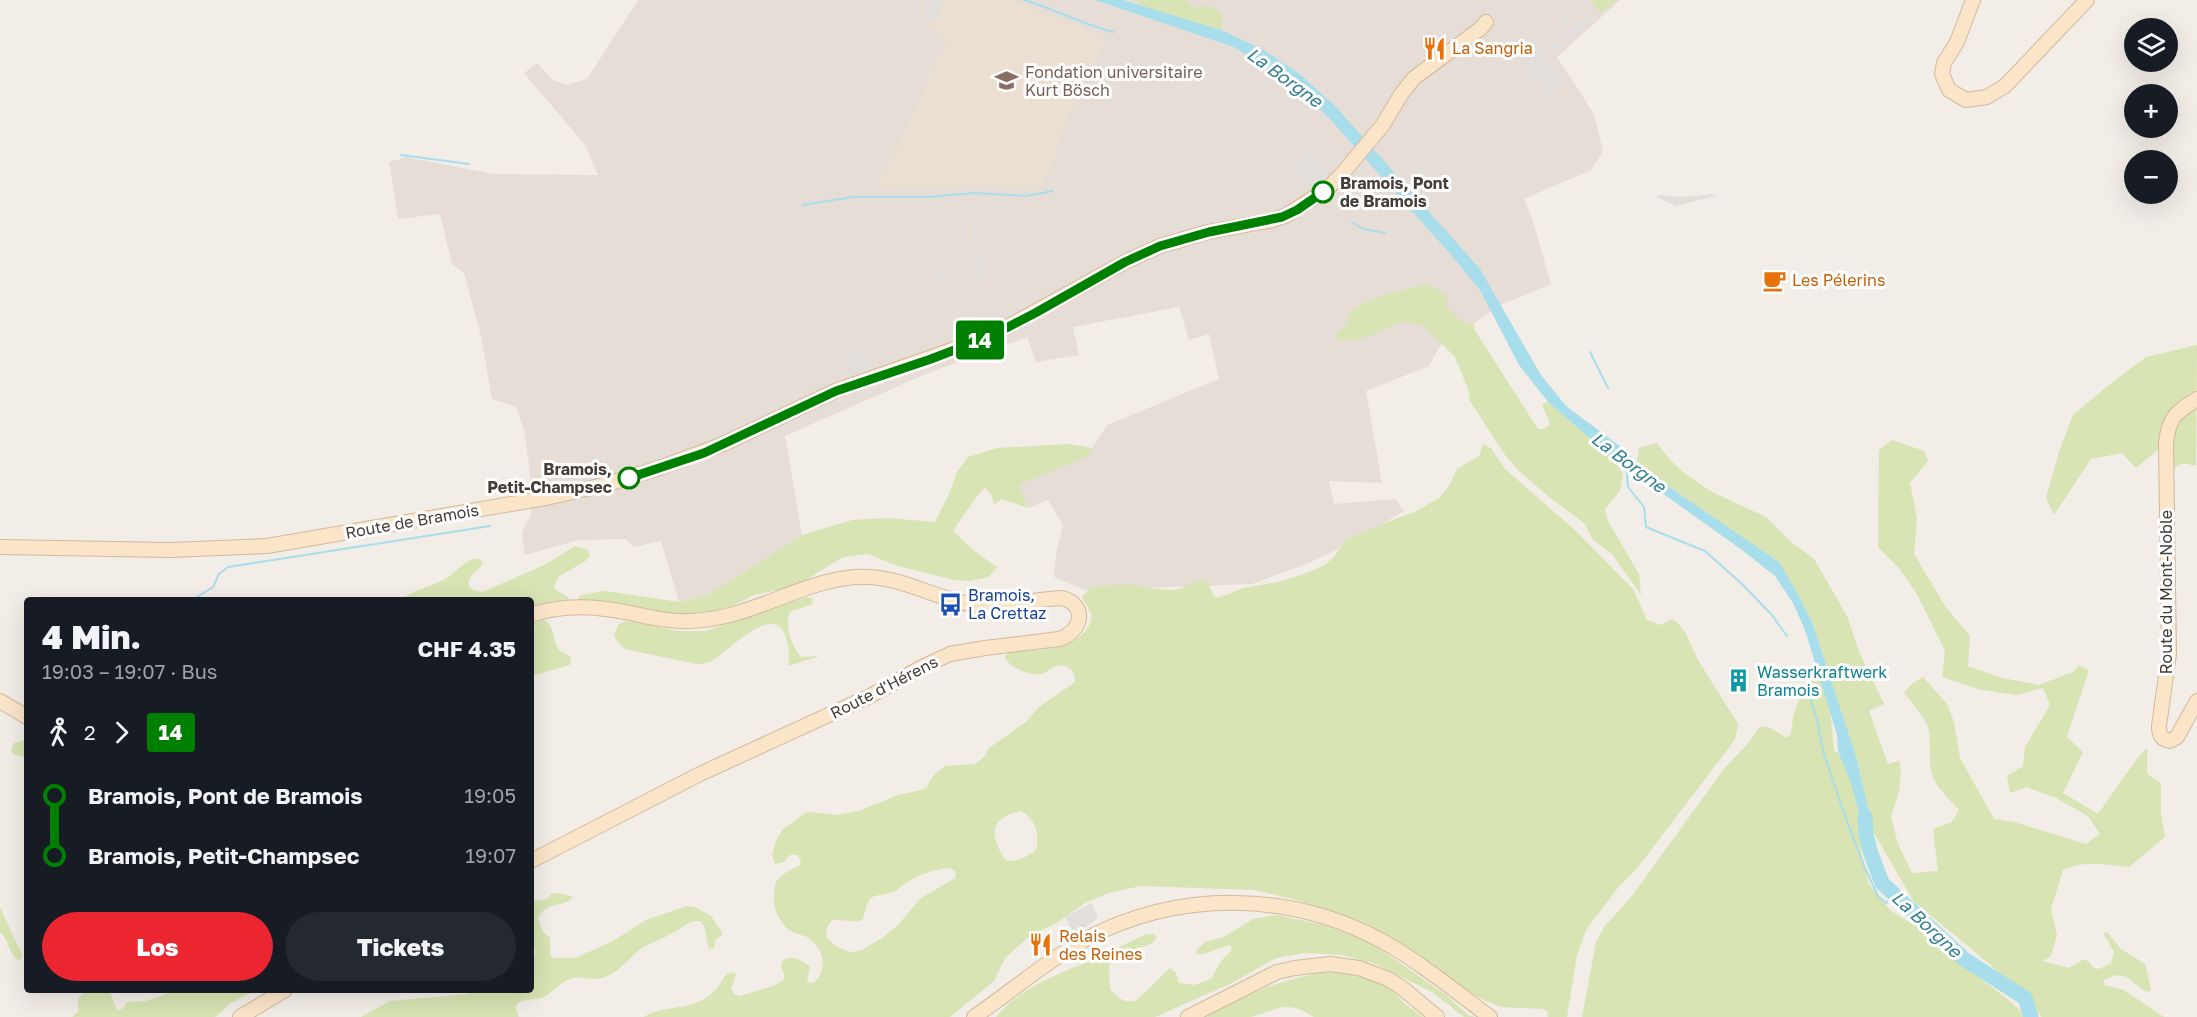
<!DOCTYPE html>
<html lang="de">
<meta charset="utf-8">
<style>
body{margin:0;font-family:"Golos Text",sans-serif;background:#242831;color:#f1f3f6;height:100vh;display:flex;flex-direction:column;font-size:22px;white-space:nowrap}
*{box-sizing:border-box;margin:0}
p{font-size:20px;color:#9ea1a6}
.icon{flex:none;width:33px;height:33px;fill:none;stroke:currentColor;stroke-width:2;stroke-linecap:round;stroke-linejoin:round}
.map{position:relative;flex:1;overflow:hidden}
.drawer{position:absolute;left:24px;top:597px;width:510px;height:396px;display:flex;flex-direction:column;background:#171b24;border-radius:6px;box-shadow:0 6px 24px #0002}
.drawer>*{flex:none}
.badge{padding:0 12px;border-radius:4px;font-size:21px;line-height:39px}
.controls{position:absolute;left:2124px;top:18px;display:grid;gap:12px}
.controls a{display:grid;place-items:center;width:54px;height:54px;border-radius:50%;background:#171b24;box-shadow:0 6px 24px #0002;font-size:30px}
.map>.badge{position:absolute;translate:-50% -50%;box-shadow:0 0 0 3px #fff}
.legs{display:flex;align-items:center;gap:9px;height:66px;padding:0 18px;font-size:20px}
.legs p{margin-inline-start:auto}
.overview{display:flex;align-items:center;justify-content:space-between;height:102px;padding:0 18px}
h1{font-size:33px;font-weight:800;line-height:45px}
.action{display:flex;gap:12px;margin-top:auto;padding:12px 18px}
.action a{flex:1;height:69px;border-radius:36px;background:#eb2630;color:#fff;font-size:24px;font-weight:800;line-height:69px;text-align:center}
.action a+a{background:#242831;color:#f1f3f6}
ul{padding:0 18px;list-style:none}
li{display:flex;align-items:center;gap:21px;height:60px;font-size:22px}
li i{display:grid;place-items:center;width:9px;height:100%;margin:0 8px;background:currentColor}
li i::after{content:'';width:15px;height:15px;margin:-8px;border:4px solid;border-radius:50%;background:#171b24}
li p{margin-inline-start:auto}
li:first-child i{background:linear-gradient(#0000 50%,currentColor 0)}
li:last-child i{background:linear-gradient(currentColor 50%,#0000 0)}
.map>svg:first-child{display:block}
.residential{fill:#e6ded6}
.education{fill:#ebdfd2}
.green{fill:#d8e4b3;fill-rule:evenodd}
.parking{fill:#e1dedc}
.water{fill:#a8ddeb}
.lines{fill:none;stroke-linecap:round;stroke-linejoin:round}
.stream{stroke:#a8ddeb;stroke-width:2}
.river{stroke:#a8ddeb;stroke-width:15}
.secondary-casing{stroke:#d2b99d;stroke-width:16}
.secondary{stroke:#fbe5c9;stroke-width:14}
.line-1-casing{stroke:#fff;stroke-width:14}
.line-1{stroke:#008000;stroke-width:9}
.stop-1-dot{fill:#fff;stroke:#008000;stroke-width:3}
.labels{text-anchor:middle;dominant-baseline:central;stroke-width:6;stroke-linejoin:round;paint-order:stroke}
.food-label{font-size:16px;fill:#c56008;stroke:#fff;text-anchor:start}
.education-label{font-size:16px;fill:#785e54;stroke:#fff;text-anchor:start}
.stop-label{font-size:16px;font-weight:bold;fill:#453d37;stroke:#fff;text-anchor:start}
.street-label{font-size:16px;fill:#453d37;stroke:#fff}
.transit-label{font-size:16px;fill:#164399;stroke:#fff;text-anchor:start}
.culture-label{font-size:16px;fill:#0d838f;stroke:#fff;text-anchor:start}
.water-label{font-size:18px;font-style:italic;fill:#317e93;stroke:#fff}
</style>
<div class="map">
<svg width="2197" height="1017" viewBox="0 0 2197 1017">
<rect width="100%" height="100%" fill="#f2ede7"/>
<polygon class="residential" points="638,0 1620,0 1557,57 1594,114 1603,151 1591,170 1524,199 1532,218 1551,284 1501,305 1440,346 1429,366 1366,391 1382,483 1329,481 1334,504 1395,499 1404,511 1356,540 1309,563 1252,584 1086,590 1054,577 1056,553 1063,525 1048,500 1028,508 1019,485 1087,456 1107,425 1219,379 1209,334 1189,340 1179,307 1073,327 1079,355 1036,362 1027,337 928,373 785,436 802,535 706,596 679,602 661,541 633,547 626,539 579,540 525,555 522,533 531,514 529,465 524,430 516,407 492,399 481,336 464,273 452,264 440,214 398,219 389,162 406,157 493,174 598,175 585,145 524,73 537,63 553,80 566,85 587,79"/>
<polygon class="education" points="923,0 1014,0 1021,5 1103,37 1102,47 1069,116 1043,184 1020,188 987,185 878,189 946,43 918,10"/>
<g class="green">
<path d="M 1138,0 L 1185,0 L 1195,8 C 1209,4 1213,6 1223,16 L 1221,30 L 1140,5 Z"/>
<polygon points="1590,0 1616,0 1601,13"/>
<path d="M 1428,284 L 1447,296 L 1447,308 L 1466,325 L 1472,321 L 1475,326 L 1474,329 L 1538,429 L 1544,429 L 1550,424 L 1542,404 L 1548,402 L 1610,456 L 1623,473 L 1620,491 L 1605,509 L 1608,521 L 1639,574 L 1641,595 L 1612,554 L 1593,540 L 1584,523 L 1549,497 L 1519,471 L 1505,455 L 1470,401 L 1468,389 L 1455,357 L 1428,330 L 1419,324 L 1403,322 L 1361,339 L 1337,341 L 1335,335 L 1346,325 L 1350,311 C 1374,296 1400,290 1428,284 Z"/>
<polygon points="2197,345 2196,466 2183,463 2166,472 2165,444 2136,468 2122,453 2091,459 2054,515 2046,498 2059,452 2073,415 2110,384 2146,357"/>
<path d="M 1892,440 L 1924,451 L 1928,461 L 1910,483 L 1917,518 L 1914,554 L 1945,606 L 1970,636 L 1968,666 L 2003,678 L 2039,685 L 2073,672 L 2079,665 L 2089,670 L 2067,737 L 2083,752 L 2063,793 L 2098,814 L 2139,756 L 2147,748 L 2147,774 L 2161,783 L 2161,813 L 2165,837 L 2129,867 C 2107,865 2082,860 2063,870 L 2051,909 L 2057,935 L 2051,956 L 2042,961 L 2069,968 L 2084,959 L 2088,961 L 2094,968 L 2099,969 L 2111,963 L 2114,952 L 2103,933 L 2107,932 L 2121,949 L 2145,964 L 2151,989 L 2149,992 C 2130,986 2130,966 2104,980 L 2103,985 L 2124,990 L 2164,1017 L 2041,1017 L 2032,1001 L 1973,950 L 1914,902 L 1874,833 L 1856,756 L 1812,622 L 1799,596 L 1779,562 L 1652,475 L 1637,462 L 1639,448 L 1657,443 L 1670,460 L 1683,472 L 1712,492 L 1766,517 L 1792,543 L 1814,559 L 1847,616 L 1860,654 L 1884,704 L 1869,711 L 1888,764 L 1899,761 L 1901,772 L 1899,792 L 1891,817 L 1898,844 L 1912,873 L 1938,871 L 1933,829 L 1952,822 L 1959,810 C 1952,802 1943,794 1937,785 C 1925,765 1933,747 1928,728 C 1926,719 1911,701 1904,693 L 1913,683 L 1923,677 L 1947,704 L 1954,722 L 1960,758 L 1994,819 L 2014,822 L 2086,844 L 2100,834 L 2088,816 L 2056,798 L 2027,787 L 2010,793 L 2007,776 L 2023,766 L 2025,747 L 2050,705 L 2043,688 L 2017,695 L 1977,689 L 1942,677 L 1945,651 L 1917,594 L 1899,568 L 1878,547 L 1879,450 Z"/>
<path d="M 1069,444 L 1092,448 L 1088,456 L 1019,485 L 1028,508 L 1002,499 L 994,505 L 991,494 L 985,488 C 978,493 960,521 953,531 L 974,551 L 997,567 L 989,577 L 970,581 L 954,580 L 898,566 L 868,554 L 843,557 L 796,586 L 754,595 L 720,612 L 694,615 L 674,614 L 634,606 L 579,600 L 578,598 L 581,595 L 605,591 L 679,602 L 706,596 L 802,535 L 852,520 L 888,518 L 935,522 L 949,494 L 957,472 L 968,457 L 997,448 Z"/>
<path d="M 1483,444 L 1491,448 L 1505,469 L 1576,531 L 1633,589 L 1647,620 L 1660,625 L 1672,619 L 1677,622 L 1685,632 L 1698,660 L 1738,724 L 1735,739 L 1725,753 L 1638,867 L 1617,889 L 1586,930 L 1577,955 L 1567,1017 L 1548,1017 L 1547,1011 L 1544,1009 L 1501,1007 L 1486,1001 L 1468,992 L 1433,964 L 1378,931 L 1339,914 L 1300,901 L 1255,890 L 1141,886 L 1108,893 L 1085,903 L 1055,924 L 1032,934 L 1005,958 L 994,981 L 950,1017 L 644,1017 C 661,1006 681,1010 698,1002 C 704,999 713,994 717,988 C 723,981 723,974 733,972 L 736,975 L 731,988 L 734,994 L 739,996 L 773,986 L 783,980 L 785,976 L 781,967 L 782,961 C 793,955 800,959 810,967 L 807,982 L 813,983 C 829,971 824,947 807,937 C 798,933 789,933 783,924 C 776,915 773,904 774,894 C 774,888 775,881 780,877 C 785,872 794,869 800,865 L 801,860 L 797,855 L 790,855 L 784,862 L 775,864 L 772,855 L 776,841 L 783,829 L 805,813 L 812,812 L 836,815 L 859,811 L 898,795 L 922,790 L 927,787 L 930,780 L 936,773 L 945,766 L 975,764 L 984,757 L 989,748 L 1027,721 L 1038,708 L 1075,682 C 1076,669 1065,662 1054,667 C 1049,669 1046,673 1041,674 C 1030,676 1008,667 1005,657 L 1010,650 C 1020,649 1028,651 1038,650 C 1054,649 1079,643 1088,627 C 1090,624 1093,618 1091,614 C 1089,609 1085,603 1082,597 L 1084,594 L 1092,587 L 1128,584 L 1156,589 L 1176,590 L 1203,579 L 1207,581 L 1213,595 L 1218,598 L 1243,588 L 1278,582 L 1304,574 L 1323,566 L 1333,558 L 1346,540 L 1367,530 L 1416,511 L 1439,498 L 1449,486 L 1457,469 L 1479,456 ZM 1020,811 C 1035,817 1040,835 1036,850 C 1026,857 1017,863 1005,860 C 991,836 987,819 1020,811 ZM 950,868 L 956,872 L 955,878 L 921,898 L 897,926 L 882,938 L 860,951 L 849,952 L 836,946 L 827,938 L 826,929 L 832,920 C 842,919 852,923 862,920 C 866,913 866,902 871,898 C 876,894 887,895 893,892 C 900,889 903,884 909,881 C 921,874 936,869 950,868 Z"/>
<path d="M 575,546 L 587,549 L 590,555 L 587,560 L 558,577 L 554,587 L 557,591 L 569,597 L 568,600 L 531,606 L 531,600 L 401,600 C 415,589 430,587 445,579 C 458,572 465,557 481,559 L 483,564 C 476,573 467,574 469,587 L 475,591 L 483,592 L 546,564 Z"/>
<path d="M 806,597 L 812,598 L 813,604 L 790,612 C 784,625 792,647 801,657 L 820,656 L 788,666 C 790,656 789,648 786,638 C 775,599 727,653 710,662 C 706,664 701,664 696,664 L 625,649 L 618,643 L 614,635 L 618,625 L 625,621 L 635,622 L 677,631 L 706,631 Z"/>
<path d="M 545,620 C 555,628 552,638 558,648 C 561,653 566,653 571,657 L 570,665 L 531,676 L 531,623 Z"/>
<path d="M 1814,669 L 1820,671 L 1830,708 L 1834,750 L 1845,760 L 1863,821 L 1861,852 L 1869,884 L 1890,910 L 1922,930 L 1942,949 L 2006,998 L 2022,1012 L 2024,1017 L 1582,1017 L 1596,942 L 1604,927 L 1632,896 L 1723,770 L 1751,740 L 1757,730 L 1762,726 L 1770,728 L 1787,738 L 1791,734 C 1793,717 1795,697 1811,688 C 1810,681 1805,675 1814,669 Z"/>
<polygon points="27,739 27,758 13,754 11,750 14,743"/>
<path d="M 556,893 L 572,896 L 572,899 C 558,908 547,901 538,918 L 543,932 L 550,938 L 550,953 L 552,958 L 575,958 L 613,941 L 646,920 L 687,906 L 695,907 L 711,916 L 722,932 L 722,935 L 715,940 L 715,945 L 713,948 L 709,949 L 704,926 L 700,921 C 696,921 694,921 691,922 C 684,925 678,931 671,934 C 661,940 648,943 638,951 C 627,961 617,974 602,978 C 593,981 583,976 574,978 C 561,980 555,991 544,997 C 535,1002 507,995 519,1017 L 361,1017 L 390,1001 L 467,994 L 478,990 L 531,990 L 531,960 L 535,955 L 535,949 L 531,943 L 531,896 L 534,900 C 542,901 546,901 551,894 Z"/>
<path d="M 0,907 L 22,955 L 20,961 C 8,955 9,939 0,932 Z"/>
<path d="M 1277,915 L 1327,926 L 1370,942 L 1446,995 L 1468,1015 L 1475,1017 L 1464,1017 L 1432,992 L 1375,964 L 1342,955 L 1304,953 L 1276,958 L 1232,983 L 1155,1017 L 996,1017 C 1021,988 1053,976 1087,962 C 1108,954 1127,942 1147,934 L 1154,934 L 1157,938 L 1152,943 L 1115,958 L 1109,966 L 1110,989 C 1118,998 1124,1004 1137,1000 L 1170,968 L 1176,973 L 1179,983 L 1194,985 L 1211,979 L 1221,961 L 1231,951 L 1232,947 L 1229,945 L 1204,954 L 1196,954 L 1196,951 L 1205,942 L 1224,937 L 1253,919 Z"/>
<path d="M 1333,971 L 1346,971 L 1380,983 L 1392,990 L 1403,1002 L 1423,1017 L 1314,1017 C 1286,999 1279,1009 1251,1017 C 1238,1017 1221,1017 1207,1017 C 1240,994 1293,976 1333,971 Z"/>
<path d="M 89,990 L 109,990 L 117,1010 L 122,1009 L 127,1002 L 146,1001 L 178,990 L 256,990 L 231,1003 L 215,1017 L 72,1017 L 79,1011 C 77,999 78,996 89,990 Z"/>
</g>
<g class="parking">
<polygon points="924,0 945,0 934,23 927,18 920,9"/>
<polygon points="1578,6 1582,10 1559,29 1555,25"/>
<polygon points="1588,16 1592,21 1551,55 1548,50"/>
<polygon points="1537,40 1563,80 1551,87 1554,93 1550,96 1519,49"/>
<polygon points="1519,55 1544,94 1541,96 1517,57"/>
<polygon points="773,67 779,69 767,98 762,96"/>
<polygon points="1309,148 1331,176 1311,193 1293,161 1299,158"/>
<polygon points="1714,194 1716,196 1676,206 1657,197 1660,195 1680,197"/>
<polygon points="976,211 986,284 979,284 969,212"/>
<polygon points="936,270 965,270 965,277 937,278"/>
<polygon points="859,347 862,349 868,368 849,374 842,352"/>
<polygon points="1092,903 1098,918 1075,935 1065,917"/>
</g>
<polygon class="water" points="1095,0 1123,0 1221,30 1262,49 1301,75 1336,107 1480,269 1541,375 1566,406 1621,447 1652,475 1779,562 1799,596 1812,622 1856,756 1874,833 1865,835 1851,783 1838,751 1837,735 1805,630 1793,603 1775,576 1742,550 1610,456 1548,402 1519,365 1480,290 1452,256 1329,118 1308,98 1276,73 1234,47"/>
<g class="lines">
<g class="stream">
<path d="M 1024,0 C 1055,9 1083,25 1114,32"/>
<polyline points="401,155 469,164"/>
<polyline points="803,205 853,197 928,197 975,193 1025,196 1053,191"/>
<polyline points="1352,222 1363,229 1385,233"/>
<polyline points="1590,352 1608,388"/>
<polyline points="1626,466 1628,487 1644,507 1646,527 1705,551 1742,584 1771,614 1787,636"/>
<polyline points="192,600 213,587 219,574 228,567 490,526"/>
<polyline points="1806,685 1817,720 1823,751 1845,816 1864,866 1878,896 1886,903 1895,895"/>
</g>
<polyline class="river" points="1865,817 1866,834 1870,851 1882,883 1964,959 2025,998 2031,1017"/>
<defs>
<g id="secondary">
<polyline points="1973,0 1957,42 1944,63 1942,74 1949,90 1966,100 1987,97 2005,86 2087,0"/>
<path d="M 2197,399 C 2175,413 2169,417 2166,443 L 2169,654 L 2159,726 C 2159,735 2161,739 2170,741 L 2177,737 L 2197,701"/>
<polyline points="0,547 170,550 267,546 546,498 608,484 659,468 721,445 835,391 991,336 1125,262 1160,246 1208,232 1273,220 1287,215 1327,189 1342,174 1382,126 1402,93 1414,78 1480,29 1486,22"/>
<path d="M 531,615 C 564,604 596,606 630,613 C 649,617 669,622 689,621 C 750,620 799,581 856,577 C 899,574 934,599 975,605 C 1005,608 1033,599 1062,598 C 1088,605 1082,632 1059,639 L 985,648 L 950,654 L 920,668 L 870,696 L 700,774 L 531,861"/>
<polyline points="0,701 27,717"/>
<polyline points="240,1017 285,990"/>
<path d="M 974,1017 C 1012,991 1046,961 1086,939 C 1179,890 1290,891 1382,941 C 1420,962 1455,991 1490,1017"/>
<polyline points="1188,1017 1277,972 1295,968 1330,964 1359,968 1388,979 1401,987 1437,1017"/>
</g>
</defs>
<use href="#secondary" class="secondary-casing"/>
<use href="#secondary" class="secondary"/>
</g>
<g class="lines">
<defs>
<polyline id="line-1" points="629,478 704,453 836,391 931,359 991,336 1037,312 1125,262 1160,246 1209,232 1282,217 1297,210 1323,192"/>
</defs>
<use href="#line-1" class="line-1-casing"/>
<use href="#line-1" class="line-1"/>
</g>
<defs>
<symbol id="restaurant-bare" viewBox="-9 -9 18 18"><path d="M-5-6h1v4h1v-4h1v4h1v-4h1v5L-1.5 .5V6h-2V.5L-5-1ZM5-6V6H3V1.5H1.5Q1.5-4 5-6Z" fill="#e8710a" stroke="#fff" stroke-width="2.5" paint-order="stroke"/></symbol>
<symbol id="university-bare" viewBox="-9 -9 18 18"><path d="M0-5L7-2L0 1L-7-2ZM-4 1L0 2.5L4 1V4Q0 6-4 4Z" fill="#8d6e63" stroke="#fff" stroke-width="2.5" paint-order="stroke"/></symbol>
<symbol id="cafe-bare" viewBox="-9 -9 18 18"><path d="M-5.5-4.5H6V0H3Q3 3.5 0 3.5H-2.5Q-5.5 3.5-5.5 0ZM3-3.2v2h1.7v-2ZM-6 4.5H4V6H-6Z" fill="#e8710a" stroke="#fff" stroke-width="2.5" paint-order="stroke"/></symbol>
<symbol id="bus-bare" viewBox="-9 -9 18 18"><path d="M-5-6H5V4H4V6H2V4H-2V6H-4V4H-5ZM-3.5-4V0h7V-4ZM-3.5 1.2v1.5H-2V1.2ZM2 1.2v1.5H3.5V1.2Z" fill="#1a4fb4" stroke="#fff" stroke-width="2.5" paint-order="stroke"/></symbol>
<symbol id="building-bare" viewBox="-9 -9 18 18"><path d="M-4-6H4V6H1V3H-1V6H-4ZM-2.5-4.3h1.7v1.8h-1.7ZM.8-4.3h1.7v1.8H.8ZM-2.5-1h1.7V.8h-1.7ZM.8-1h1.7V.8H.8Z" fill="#0f9aa8" stroke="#fff" stroke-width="2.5" paint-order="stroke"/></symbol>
</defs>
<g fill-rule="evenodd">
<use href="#restaurant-bare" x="1418" y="32" width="33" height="33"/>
<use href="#university-bare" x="990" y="64" width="33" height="33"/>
<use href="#cafe-bare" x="1758" y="264" width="33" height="33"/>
<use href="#bus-bare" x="934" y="588" width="33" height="33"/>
<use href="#building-bare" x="1722" y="664" width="33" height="33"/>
<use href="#restaurant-bare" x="1024" y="928" width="33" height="33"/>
</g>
<g class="stop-1-dot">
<circle cx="1323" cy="192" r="10"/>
<circle cx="629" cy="478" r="10"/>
</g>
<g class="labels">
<g class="food-label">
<text x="1452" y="48">La Sangria</text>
<text x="1792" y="280">Les Pélerins</text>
<text x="1059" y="936">Relais<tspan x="1059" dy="18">des Reines</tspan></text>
</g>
<g class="education-label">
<text x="1025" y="72">Fondation universitaire<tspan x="1025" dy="18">Kurt Bösch</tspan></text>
</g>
<g class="stop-label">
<text x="1340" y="183">Bramois, Pont<tspan x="1340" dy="18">de Bramois</tspan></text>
<text x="612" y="469" text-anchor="end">Bramois,<tspan x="612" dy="18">Petit-Champsec</tspan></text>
</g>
<g class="street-label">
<text transform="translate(412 521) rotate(-10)">Route de Bramois</text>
<text transform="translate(2166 592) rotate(-90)">Route du Mont-Noble</text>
<text transform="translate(884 687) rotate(-27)">Route d'Hérens</text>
</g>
<g class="transit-label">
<text x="968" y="595">Bramois,<tspan x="968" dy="18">La Crettaz</tspan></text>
</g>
<g class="culture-label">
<text x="1757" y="672">Wasserkraftwerk<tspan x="1757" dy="18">Bramois</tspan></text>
</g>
<g class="water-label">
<text transform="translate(1285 77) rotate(36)">La Borgne</text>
<text transform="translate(1629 462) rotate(37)">La Borgne</text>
<text transform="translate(1927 924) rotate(43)">La Borgne</text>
</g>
</g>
</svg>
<div class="controls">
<a><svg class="icon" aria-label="layers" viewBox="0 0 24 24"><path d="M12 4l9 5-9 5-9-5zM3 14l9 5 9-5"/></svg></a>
<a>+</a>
<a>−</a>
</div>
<b class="badge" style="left:980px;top:340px;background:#008000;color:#fff">14</b>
<section class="drawer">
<div class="overview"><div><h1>4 Min.</h1><p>19:03 – 19:07 · Bus</p></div><b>CHF 4.35</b></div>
<div class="legs"><svg class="icon" aria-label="walk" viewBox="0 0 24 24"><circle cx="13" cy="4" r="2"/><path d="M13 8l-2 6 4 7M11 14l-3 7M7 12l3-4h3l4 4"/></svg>2<svg class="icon" aria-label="forward" viewBox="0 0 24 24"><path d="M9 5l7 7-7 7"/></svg><b class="badge" style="background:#008000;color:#fff">14</b></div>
<ul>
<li><i style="color:#008000"></i><b>Bramois, Pont de Bramois</b><p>19:05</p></li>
<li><i style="color:#008000"></i><b>Bramois, Petit-Champsec</b><p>19:07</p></li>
</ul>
<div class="action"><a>Los</a><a>Tickets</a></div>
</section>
</div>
